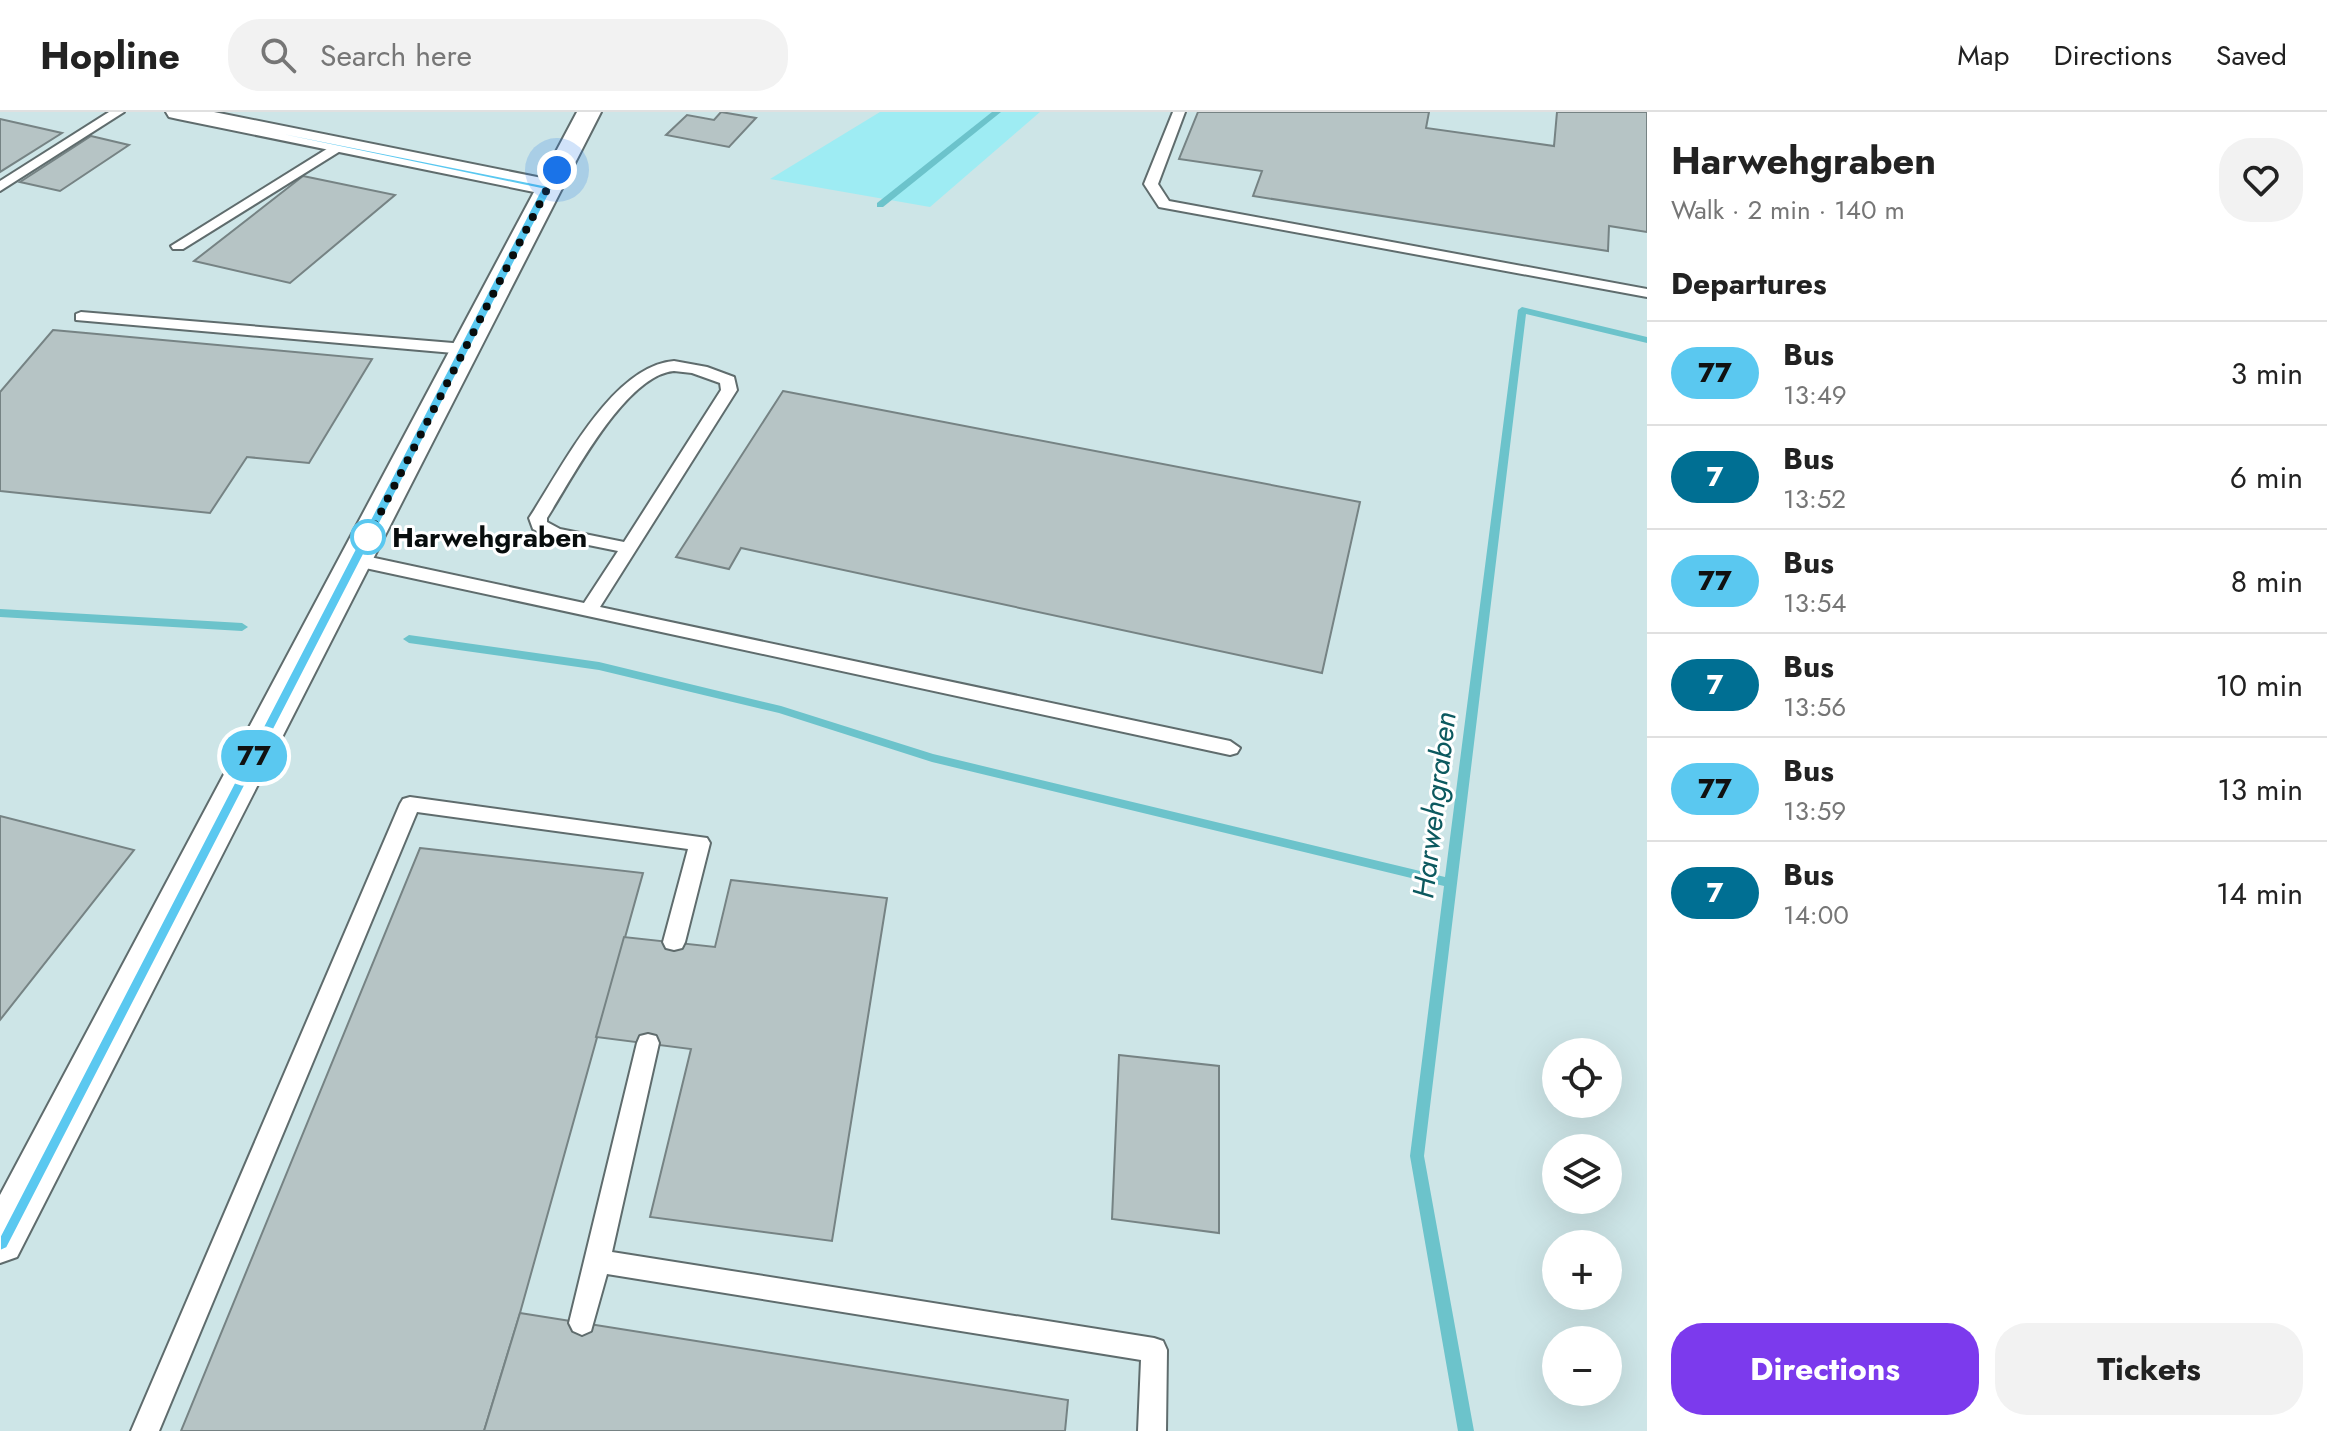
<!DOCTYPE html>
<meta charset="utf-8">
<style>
body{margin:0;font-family:Jost,sans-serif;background:#f2f2f2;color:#222;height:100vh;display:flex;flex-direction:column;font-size:30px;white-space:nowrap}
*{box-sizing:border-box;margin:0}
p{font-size:26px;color:#767676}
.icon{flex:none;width:44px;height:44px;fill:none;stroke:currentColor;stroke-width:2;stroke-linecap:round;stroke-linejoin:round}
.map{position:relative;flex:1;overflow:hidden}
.details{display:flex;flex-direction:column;background:#fff;width:680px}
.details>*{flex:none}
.badge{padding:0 16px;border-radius:26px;font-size:28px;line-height:52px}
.fabs{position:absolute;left:1542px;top:926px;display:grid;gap:16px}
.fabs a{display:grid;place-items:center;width:80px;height:80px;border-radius:50%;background:#fff;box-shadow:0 8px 32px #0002;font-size:40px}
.you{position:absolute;width:40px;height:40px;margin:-20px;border:6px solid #fff;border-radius:50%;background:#1a73e8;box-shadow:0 0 0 12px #1a73e833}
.map>.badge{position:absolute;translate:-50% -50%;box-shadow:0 0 0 4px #fff}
h2{padding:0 24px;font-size:30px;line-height:72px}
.round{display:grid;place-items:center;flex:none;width:84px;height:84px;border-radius:32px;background:#f2f2f2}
.overview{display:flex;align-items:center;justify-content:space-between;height:136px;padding:0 24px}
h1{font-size:38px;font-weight:700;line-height:60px}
.button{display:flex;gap:16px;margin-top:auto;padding:16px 24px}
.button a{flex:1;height:92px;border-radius:32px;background:#7c3aed;color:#fff;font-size:32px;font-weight:700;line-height:92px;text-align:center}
.button a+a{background:#f2f2f2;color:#222}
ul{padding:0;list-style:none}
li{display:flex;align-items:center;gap:24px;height:104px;padding:0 24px;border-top:2px solid #e0e0e0}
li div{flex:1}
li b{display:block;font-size:30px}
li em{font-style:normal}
li .badge{min-width:88px;font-weight:700;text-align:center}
header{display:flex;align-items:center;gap:48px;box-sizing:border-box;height:112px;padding:0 40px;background:#fff;border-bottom:2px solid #e0e0e0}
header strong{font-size:38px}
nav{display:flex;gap:44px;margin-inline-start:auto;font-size:28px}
.search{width:560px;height:72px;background:#f2f2f2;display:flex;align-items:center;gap:20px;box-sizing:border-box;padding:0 28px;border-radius:32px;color:#767676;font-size:30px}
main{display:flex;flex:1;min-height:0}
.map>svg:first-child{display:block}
.built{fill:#cde5e7;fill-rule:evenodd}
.green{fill:#9eecf3}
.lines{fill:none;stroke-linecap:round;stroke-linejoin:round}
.stream{fill:#6cc3cb;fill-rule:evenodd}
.building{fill:#b6c4c5;stroke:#768384;stroke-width:2}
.lane-casing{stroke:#5f6c6d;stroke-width:4}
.street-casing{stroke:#5f6c6d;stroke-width:4}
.lane{fill:#fff;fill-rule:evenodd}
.street{fill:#fff;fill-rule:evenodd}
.line{fill:#5ac8f0;stroke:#fff;stroke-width:2}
.walk{stroke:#080d0d;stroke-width:8;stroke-dasharray:0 14.4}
.stop-dot{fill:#fff;stroke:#5ac8f0;stroke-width:4}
.labels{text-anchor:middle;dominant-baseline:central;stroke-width:6;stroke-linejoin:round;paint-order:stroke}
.stop-label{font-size:28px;font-weight:bold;fill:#080d0d;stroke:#fff;text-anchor:start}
.water-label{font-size:30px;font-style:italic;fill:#0c595f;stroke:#fff}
</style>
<header>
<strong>Hopline</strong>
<div class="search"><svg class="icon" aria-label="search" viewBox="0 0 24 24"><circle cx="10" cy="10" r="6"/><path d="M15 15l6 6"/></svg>Search here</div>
<nav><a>Map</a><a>Directions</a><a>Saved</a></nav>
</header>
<main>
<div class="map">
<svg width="1647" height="1319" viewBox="0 0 1647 1319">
<rect width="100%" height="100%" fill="#e1eff0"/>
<path class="built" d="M 0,0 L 1647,0 L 1647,1319 L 0,1319 ZM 1556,940 L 1608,940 L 1608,992 L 1556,992 ZM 1556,1036 L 1608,1036 L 1608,1088 L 1556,1088 ZM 1556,1132 L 1608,1132 L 1608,1184 L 1556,1184 ZM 1556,1228 L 1608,1228 L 1608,1280 L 1556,1280 Z"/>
<polygon class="green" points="880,0 1040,0 930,95 770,67"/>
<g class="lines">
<g class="stream">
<polygon points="992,0 1001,0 883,95 877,95 877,91"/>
<polygon points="1522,195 1647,225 1647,231 1526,202 1424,1044 1474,1319 1458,1319 1410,1044 1444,774 932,650 779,601 599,558 409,531 403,527 409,523 599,550 781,594 933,642 1445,765 1518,198"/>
<polygon points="0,497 242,511 248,515 242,519 0,505"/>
</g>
</g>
<g class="building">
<polygon points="721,0 756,6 729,35 666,23 687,3 714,8"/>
<polygon points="1198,0 1429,0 1426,16 1554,34 1557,0 1647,0 1647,120 1609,114 1608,139 1253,84 1262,59 1179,47"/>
<polygon points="0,7 62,21 0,60"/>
<polygon points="91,24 129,33 60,79 20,70"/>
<polygon points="303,64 395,83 290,171 194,149"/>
<polygon points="53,218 372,247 309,351 247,345 210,401 0,379 0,280"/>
<polygon points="783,279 1360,390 1322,561 741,436 729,457 676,445"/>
<polygon points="0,704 134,738 0,908"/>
<polygon points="420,736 643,761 520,1201 484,1319 181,1319"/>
<polygon points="731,768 887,786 832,1129 650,1105 691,937 596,925 624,825 715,835"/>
<polygon points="1119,943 1219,954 1219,1121 1112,1107"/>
<polygon points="520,1201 1068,1288 1065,1319 484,1319"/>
</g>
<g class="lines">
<defs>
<g id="lane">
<polygon points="109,0 124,0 0,79 0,69"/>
<polygon points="1173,0 1185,0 1158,72 1169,89 1647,177 1647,185 1159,95 1144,72"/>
<polygon points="338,30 350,33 183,137 173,137 171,134"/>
<polygon points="81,200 465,232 473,237 465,242 76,208 76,202"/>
<path d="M 674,249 L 707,255 L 734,265 L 737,278 L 600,495 L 1230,629 L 1240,636 L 1237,641 L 1230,643 L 356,454 L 347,448 L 356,442 L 584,491 L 618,439 L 549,425 L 533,417 L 529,406 C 561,358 611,254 674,249 ZM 674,259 L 692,261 L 720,271 L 721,278 L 624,430 L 560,417 L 547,410 L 547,406 C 572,367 625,263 674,259 Z"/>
<polygon points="410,685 707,726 710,731 685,830 682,836 674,838 666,836 663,830 688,737 417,700 159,1319 131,1319 400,692 403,687"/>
<polygon points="648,922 656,924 659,931 612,1140 1154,1226 1163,1229 1167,1238 1166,1319 1138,1319 1141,1248 607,1162 591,1219 582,1223 573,1219 569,1211 637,931 640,924"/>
</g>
<polygon id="street" points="166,0 214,0 542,66 577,0 601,0 17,1145 0,1151 0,1083 534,80 178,7 169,5"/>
</defs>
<use href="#lane" class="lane-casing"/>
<use href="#street" class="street-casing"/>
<use href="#lane" class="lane"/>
<use href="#street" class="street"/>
</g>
<polygon class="line" points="173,0 178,0 553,75 7,1136 0,1139 0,1124 541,77"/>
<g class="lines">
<polyline class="walk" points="368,425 557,58"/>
</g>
<circle class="stop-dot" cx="368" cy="425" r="16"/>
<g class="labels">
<g class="stop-label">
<text x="392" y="425">Harwehgraben</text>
</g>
<g class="water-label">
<text transform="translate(1434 693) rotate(-83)">Harwehgraben</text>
</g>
</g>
</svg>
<div class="fabs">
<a><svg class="icon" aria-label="locate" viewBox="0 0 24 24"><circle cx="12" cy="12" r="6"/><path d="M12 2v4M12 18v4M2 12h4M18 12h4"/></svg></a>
<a><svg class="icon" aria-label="layers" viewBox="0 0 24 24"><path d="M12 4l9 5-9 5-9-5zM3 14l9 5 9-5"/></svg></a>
<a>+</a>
<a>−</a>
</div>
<div class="you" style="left:557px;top:58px"></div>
<b class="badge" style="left:254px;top:644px;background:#5ac8f0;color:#111">77</b>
</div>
<section class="details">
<div class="overview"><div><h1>Harwehgraben</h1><p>Walk · 2 min · 140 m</p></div><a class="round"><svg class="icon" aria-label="heart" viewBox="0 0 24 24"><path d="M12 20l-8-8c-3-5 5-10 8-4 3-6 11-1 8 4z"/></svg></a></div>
<h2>Departures</h2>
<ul>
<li><span class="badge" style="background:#5ac8f0;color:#111">77</span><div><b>Bus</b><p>13:49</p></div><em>3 min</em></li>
<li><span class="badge" style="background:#006f93;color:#fff">7</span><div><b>Bus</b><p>13:52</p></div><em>6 min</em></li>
<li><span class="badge" style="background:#5ac8f0;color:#111">77</span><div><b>Bus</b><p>13:54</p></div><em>8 min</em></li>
<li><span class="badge" style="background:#006f93;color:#fff">7</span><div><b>Bus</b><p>13:56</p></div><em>10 min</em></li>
<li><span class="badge" style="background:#5ac8f0;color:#111">77</span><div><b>Bus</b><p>13:59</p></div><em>13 min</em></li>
<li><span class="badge" style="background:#006f93;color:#fff">7</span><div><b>Bus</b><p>14:00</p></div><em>14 min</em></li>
</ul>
<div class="button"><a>Directions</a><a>Tickets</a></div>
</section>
</main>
